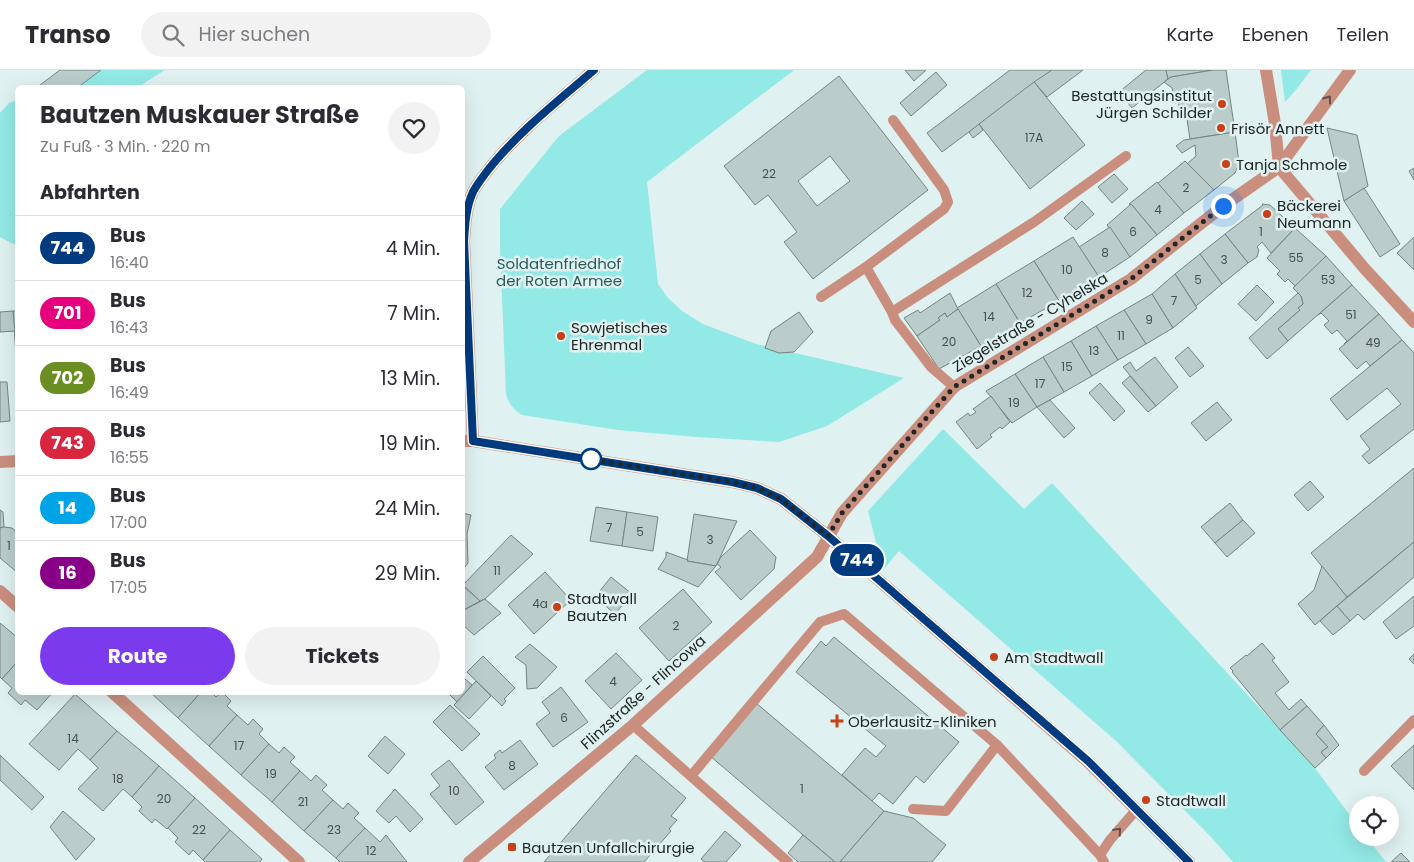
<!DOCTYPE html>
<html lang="de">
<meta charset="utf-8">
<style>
body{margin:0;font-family:Poppins,sans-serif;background:#f2f2f3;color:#2b2b33;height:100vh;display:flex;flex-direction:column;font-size:19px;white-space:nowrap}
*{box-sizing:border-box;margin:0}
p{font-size:16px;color:#7c7c81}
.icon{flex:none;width:28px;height:28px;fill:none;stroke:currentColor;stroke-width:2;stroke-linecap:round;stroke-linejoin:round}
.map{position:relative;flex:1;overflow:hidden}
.panel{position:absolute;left:15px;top:15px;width:450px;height:610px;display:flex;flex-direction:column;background:#fff;border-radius:8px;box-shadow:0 5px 20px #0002}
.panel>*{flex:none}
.badge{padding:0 10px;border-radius:16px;font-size:18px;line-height:32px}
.buttons{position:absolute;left:1349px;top:726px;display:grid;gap:10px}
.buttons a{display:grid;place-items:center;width:50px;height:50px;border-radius:50%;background:#fff;box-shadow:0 5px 20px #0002;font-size:25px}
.you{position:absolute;width:25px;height:25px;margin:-12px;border:4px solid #fff;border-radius:50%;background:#1a73e8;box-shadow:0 0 0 8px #1a73e833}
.map>.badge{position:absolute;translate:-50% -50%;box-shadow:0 0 0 2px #fff}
h2{padding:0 25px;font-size:19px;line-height:45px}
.round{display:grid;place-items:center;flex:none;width:52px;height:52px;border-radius:26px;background:#f2f2f3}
.overview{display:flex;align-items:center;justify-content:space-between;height:85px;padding:0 25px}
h1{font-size:24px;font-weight:700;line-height:38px}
.primary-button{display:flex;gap:10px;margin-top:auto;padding:10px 25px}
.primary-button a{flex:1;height:58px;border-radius:30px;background:#7c3aed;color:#fff;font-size:20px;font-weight:700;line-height:58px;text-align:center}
.primary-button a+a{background:#f2f2f3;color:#2b2b33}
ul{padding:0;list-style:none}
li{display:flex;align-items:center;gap:15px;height:65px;padding:0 25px;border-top:1px solid #e1e1e2}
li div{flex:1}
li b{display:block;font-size:19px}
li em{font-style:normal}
li .badge{min-width:55px;font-weight:700;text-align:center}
header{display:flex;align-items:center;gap:30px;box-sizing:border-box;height:70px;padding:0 25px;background:#fff;border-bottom:1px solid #e1e1e2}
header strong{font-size:24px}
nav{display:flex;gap:28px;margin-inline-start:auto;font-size:18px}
.search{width:350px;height:45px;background:#f2f2f3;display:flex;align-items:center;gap:12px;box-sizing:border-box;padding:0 18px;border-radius:28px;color:#7c7c81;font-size:19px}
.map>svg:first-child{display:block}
.green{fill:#93e9e5}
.building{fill:#bacdcb;stroke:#748584;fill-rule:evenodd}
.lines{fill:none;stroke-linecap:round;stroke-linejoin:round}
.service{stroke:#c98e7e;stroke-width:10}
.minor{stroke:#c98e7e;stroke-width:12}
.tertiary{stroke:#c98e7e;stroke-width:12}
.oneway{stroke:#64504a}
.line-casing{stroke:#fff;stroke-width:11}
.line{stroke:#003b80;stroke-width:8}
.walk{stroke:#202727;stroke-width:5;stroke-dasharray:0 9}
.poi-dot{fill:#c94017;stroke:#dff1f0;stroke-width:2}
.stop-dot{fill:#fff;stroke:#003b80;stroke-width:2.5}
.labels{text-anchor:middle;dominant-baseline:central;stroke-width:5;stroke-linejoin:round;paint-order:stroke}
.number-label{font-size:12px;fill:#465050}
.poi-label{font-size:15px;fill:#202727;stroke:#dff1f0;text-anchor:start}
.park-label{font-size:15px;fill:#285b5a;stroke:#dff1f0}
.street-label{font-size:15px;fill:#202727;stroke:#dff1f0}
</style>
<header>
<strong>Transo</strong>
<div class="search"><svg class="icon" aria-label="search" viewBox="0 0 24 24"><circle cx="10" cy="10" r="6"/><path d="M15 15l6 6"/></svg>Hier suchen</div>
<nav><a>Karte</a><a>Ebenen</a><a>Teilen</a></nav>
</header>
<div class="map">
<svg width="1414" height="792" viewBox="0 0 1414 792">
<rect width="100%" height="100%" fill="#dff1f0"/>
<g class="green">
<polygon points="101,0 165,0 138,17 77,18"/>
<path d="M 647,0 L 794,0 L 647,112 L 658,214 L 668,228 L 682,241 L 703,254 L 756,274 L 904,308 L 827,356 L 779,372 L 697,367 L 618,360 L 522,345 C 513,339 509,334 506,324 L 500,177 L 500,139 L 559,66 Z"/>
<polygon points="1281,0 1311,0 1295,21 1285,32"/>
<polygon points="17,30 17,176 0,167 0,43 9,33"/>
<polygon points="943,359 1024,439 1052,413 1315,698 1357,755 1358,768 1367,768 1386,792 1233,792 1211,767 1116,671 899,481 883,500 868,441"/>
</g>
<g class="building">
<polygon points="60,0 101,0 77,18 36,18"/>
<polygon points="905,0 926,0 914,11"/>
<polygon points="1010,0 1052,0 942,82 927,63"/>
<polygon points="1052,0 1083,0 1047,27 1034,12"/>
<polygon points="1146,0 1166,0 1168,9 1132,38 1119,22"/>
<polygon points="1166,0 1213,0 1171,7 1168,9"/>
<polygon points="1213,0 1226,0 1235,62 1190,69 1186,43 1181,44 1178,32 1175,33 1172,18 1164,12 1171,7"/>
<polygon points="936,2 947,15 911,46 900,33"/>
<path d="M 839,6 L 928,120 L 813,209 L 784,172 L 797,162 L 768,125 L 755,135 L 724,96 ZM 830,86 L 850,111 L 817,136 L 798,111 Z"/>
<polygon points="1034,12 1085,75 1030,119 979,54"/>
<polygon points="979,54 983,60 973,68 969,62"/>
<polygon points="1327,58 1357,65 1368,116 1344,131"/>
<polygon points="1235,62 1239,93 1235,103 1214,120 1187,94 1196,86 1195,75 1182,83 1176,76 1184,70"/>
<polygon points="1185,91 1214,120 1184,143 1157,114"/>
<polygon points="1414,98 1414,110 1409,101"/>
<polygon points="1114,104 1128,119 1112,133 1098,117"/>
<polygon points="1157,112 1184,143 1157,165 1131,134 1131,135 1129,134"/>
<polygon points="1364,118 1400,174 1380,187 1344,131"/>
<polygon points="1082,131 1094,144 1076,160 1064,148"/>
<polygon points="1131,134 1157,165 1130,187 1107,155"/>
<polygon points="1262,134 1270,135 1295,158 1271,183 1262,172 1257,177 1259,180 1257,187 1248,193 1225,164 1263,135"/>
<polygon points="1110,157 1130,187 1099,207 1079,177"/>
<polygon points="1295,158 1326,186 1296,217 1288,209 1285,212 1277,204 1280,201 1267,188"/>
<polygon points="1225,164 1248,193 1222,214 1200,184"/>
<polygon points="1073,167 1099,207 1059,231 1034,191"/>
<polygon points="1414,167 1414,200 1397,183"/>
<polygon points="1200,184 1222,214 1196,236 1175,204"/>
<polygon points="1326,186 1352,215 1288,271 1278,259 1300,240 1298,238 1303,234 1301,226 1293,218"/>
<polygon points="1034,191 1059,231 1020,253 996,214"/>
<polygon points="1175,204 1197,238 1173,258 1152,224"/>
<polygon points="996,214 1020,253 981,276 957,238"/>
<polygon points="1257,215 1274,232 1256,251 1238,234"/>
<polygon points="1352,215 1379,244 1344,274 1347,271 1337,260 1332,264 1324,255 1329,251 1321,243 1318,245"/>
<polygon points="950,223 958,239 947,247 945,243 938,248 940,250 917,266 904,248 918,240 920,243"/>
<polygon points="1298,223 1301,226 1303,234 1298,238 1300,240 1278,259 1288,271 1267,289 1249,268"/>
<polygon points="1152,224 1173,258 1146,274 1124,240"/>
<polygon points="958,239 981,276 939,299 917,266 940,250 938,248 945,243 947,247"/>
<polygon points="1124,240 1146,274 1118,290 1096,256"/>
<polygon points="13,241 18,241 18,286 16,286"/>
<polygon points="13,241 15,261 0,262 0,242"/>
<polygon points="799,242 813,262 794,282 779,283 765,278 771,261"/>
<polygon points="1379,244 1402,270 1370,296 1366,291 1357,299 1339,279"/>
<polygon points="1096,256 1118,290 1092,306 1071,271"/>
<polygon points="1402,270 1414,283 1414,359 1369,394 1362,386 1370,379 1360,366 1401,334 1387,318 1347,350 1330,329"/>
<polygon points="1071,271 1092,306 1064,322 1043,287"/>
<polygon points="1188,277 1204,296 1190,307 1175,288"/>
<polygon points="1043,287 1064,322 1037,337 1015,304"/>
<polygon points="1155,287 1178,317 1156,336 1123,297 1130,292 1136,301"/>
<polygon points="1015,304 1037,337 1012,353 986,321"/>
<polygon points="1130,306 1156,336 1148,342 1122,313"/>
<polygon points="0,312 7,312 10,351 0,352"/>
<polygon points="1100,313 1125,341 1114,351 1089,323"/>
<polygon points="991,326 1010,352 1002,359 1000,357 990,365 992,367 977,379 956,352 968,343 970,346 976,342 973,339"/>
<polygon points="1050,330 1075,358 1064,368 1037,337"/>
<polygon points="1217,332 1232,350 1206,371 1191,353"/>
<polygon points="1414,398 1414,472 1347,527 1311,483"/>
<polygon points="1310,411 1324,427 1308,441 1294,425"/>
<polygon points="1230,433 1243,450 1215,473 1201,457"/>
<polygon points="596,437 627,442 622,476 590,471"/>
<polygon points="0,440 3,442 4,457 0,458"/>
<polygon points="627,442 658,447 653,481 622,476"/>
<polygon points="462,443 471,445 467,464 468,493 462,501"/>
<polygon points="694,444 737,451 716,496 687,491"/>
<polygon points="1243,450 1255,463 1227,487 1215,473"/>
<polygon points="4,457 12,458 18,463 18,503 0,488 0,458"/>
<polygon points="750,460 776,487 774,499 741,530 715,502 721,497 717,494 721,487"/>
<polygon points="511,465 533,484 485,529 480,531 463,515"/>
<polygon points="1414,472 1414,507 1364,550 1358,544 1350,551 1337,536"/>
<polygon points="666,482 688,490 687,491 716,496 698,517 658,499 666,487"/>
<polygon points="1322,496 1347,527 1315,555 1298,534 1314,520"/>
<polygon points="545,502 571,530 534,564 508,535"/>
<polygon points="611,507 632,524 615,544 595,527"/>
<polygon points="462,515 480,531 462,541"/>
<polygon points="683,519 712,552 669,591 639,558"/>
<polygon points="1414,526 1414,556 1396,569 1383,552"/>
<polygon points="485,529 501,543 474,565 462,554 462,541"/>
<polygon points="1337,536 1350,551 1333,565 1320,551"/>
<polygon points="0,553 18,568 18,591 2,609 0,607"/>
<polygon points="834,567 959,672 924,713 916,706 893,734 879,723 872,731 842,705 865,678 876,687 886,676 796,602 821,571 826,576"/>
<polygon points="1262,573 1275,588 1272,590 1289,612 1275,623 1289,640 1301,629 1307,636 1280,660 1232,602 1233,601 1230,598 1246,585 1247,586"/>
<polygon points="530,574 557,597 537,618 527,619 526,595 515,587"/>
<polygon points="616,583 642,610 611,639 585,611"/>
<polygon points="1414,584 1414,594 1409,589"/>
<polygon points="483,586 515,618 504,629 506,631 502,636 467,602"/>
<polygon points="18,591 18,622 53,622 37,640 25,630 21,635 8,623 12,618 2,609"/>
<polygon points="464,608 472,615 457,632 449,624 451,622 462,622 462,610"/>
<polygon points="476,611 491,626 469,649 454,635"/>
<polygon points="561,617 588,652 553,677 536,654 550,643 542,632"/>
<polygon points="150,622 201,622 178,648"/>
<polygon points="201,622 211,622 216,627 222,622 231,631 227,636 237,645 209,676 178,648"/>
<polygon points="75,624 117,661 90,690 78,679 59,700 29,674"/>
<polygon points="756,633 884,741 840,792 835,792 710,686"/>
<polygon points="450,635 480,664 462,681 433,652"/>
<polygon points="1307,636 1324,655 1316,664 1328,677 1321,682 1326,688 1315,698 1280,660"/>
<polygon points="237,645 248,655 253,649 263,659 259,664 269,674 241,705 209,676"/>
<polygon points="1324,655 1339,675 1326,688 1321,682 1328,677 1316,664"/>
<polygon points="117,661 159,696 132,727 123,719 103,741 78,719 98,698 90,690"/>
<polygon points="385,666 405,684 388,704 368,686"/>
<polygon points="520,670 538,694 504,720 485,697 496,688 494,685 500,680 502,683"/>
<polygon points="269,674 279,683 284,677 295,687 290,692 300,701 272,732 241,705"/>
<polygon points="1414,675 1414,720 1391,696"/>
<polygon points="0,685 44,727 32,740 0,710"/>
<polygon points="636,685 686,728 671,746 677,750 669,759 671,761 644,792 544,792"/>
<polygon points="449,690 484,732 456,755 430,724 440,716 431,704"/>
<polygon points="159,696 195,728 167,759 155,749 152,753 139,741 142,737 132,727"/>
<polygon points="300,701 311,711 316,705 327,715 322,720 333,730 304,761 272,732"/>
<polygon points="395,719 423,749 410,762 396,746 389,753 376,741"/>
<polygon points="1375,727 1379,727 1387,735 1367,735"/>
<polygon points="195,728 230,760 203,790 193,780 189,785 175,772 178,768 168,758"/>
<polygon points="333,730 343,739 348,733 359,743 354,748 365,758 336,788 304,761"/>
<polygon points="1390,738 1396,745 1396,748 1390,755"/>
<polygon points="63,741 95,769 76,790 50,757"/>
<polygon points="884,741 913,748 946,775 932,792 840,792"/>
<polygon points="365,758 380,772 386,765 407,792 340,792 336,788"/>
<polygon points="230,760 262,789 260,792 205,792 203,790"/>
<polygon points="725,761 741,775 726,792 705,792 701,789"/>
<polygon points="803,765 835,792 798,792 788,783"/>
<polygon points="1401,783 1410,792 1391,792"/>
</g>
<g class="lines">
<g class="service">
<polyline points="821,227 866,197"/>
<polyline points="892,242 866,197 944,139 948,132 944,120 893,50"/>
<polyline points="954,317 931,297 895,250 892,242 1034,152 1126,86"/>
<polyline points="633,655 788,792"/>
<polyline points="997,675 1100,785 1104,792"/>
<polyline points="1364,701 1414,650"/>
<polyline points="691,706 820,552 844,544 997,675 946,741 913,739"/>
<polyline points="1100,785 1110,770 1137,739"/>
</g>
<g class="minor">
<polyline points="1266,0 1275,54 1279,97"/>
<polyline points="1279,97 1365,199 1414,252"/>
<polyline points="473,371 732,412 757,418 781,429 828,466 1087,691 1189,792"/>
<polyline points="0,521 18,537"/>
<polyline points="112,622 299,792"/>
<polyline points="469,792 633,655 817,487 842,443 954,317 1131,209 1223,136 1279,97 1350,0"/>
</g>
<g class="tertiary">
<path d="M 462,371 L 473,371 L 464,171 C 465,155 466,137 473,122 C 477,114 483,107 488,100 C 518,62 558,31 594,0"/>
<polyline points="0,392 18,391"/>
</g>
</g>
<defs><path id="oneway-chevron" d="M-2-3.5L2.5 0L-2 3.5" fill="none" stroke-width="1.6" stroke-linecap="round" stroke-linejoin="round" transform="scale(1.25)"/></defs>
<g class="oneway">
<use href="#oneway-chevron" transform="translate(1328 29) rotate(-54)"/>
<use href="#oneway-chevron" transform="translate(1118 761) rotate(-49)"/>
</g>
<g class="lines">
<defs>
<path id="line" d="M 594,0 C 558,31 518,62 488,100 C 483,107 477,114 473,122 C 466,137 465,155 464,171 L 473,371 L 732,412 L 757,418 L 781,429 L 828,466 L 1088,691 L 1189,792"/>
</defs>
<use href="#line" class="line-casing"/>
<use href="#line" class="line"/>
<polyline class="walk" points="591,389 588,389 732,412 757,418 781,429 828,466 842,443 954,317 1131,209 1223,136"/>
</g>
<g class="poi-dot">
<circle cx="1222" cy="34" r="5"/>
<circle cx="1221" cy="58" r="5"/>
<circle cx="1226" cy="94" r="5"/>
<circle cx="1267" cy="144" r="5"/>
<circle cx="561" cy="266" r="5"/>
<circle cx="557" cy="537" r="5"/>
<circle cx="994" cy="587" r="5"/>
<path d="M834.5 643.5h5v5h5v5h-5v5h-5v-5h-5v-5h5z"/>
<circle cx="1146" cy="730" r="5"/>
<rect x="507" y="772" width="10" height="10" rx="2.5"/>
</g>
<circle class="stop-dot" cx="591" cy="389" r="10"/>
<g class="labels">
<g class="number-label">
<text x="1034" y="67">17A</text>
<text x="769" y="103">22</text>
<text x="1186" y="117">2</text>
<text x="1158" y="139">4</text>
<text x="1133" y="161">6</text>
<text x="1261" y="161">1</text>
<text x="1105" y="182">8</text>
<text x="1296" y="187">55</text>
<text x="1224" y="189">3</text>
<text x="1067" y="199">10</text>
<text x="1198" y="209">5</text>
<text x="1328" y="209">53</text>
<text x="1027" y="222">12</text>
<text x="1174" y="230">7</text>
<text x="1351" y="244">51</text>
<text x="989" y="246">14</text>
<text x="1149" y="249">9</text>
<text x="1121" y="265">11</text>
<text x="949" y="271">20</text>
<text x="1373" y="272">49</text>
<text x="1094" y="280">13</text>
<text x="1067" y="296">15</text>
<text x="1040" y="313">17</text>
<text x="1014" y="332">19</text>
<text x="609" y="457">7</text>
<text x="640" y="461">5</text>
<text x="710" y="469">3</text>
<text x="9" y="475">1</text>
<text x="497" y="500">11</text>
<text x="540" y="533">4a</text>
<text x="676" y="555">2</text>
<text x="613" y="611">4</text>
<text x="564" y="647">6</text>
<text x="73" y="668">14</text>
<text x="239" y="675">17</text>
<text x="512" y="695">8</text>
<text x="271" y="703">19</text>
<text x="118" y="708">18</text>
<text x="802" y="718">1</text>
<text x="454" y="720">10</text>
<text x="164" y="728">20</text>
<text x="303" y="731">21</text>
<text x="199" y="759">22</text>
<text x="334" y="759">23</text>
<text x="371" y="780">12</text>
</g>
<g class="poi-label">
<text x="1212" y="25" text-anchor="end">Bestattungsinstitut<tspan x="1212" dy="17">Jürgen Schilder</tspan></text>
<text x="1231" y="58">Frisör Annett</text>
<text x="1236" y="94">Tanja Schmole</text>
<text x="1277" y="135">Bäckerei<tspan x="1277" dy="17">Neumann</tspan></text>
<text x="571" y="257">Sowjetisches<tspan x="571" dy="17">Ehrenmal</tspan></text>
<text x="567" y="528">Stadtwall<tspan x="567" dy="17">Bautzen</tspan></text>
<text x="1004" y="587">Am Stadtwall</text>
<text x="848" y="651">Oberlausitz-Kliniken</text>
<text x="1156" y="730">Stadtwall</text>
<text x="522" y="777">Bautzen Unfallchirurgie</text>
</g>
<g class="park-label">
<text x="559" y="193">Soldatenfriedhof<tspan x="559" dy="17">der Roten Armee</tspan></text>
</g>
<g class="street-label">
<text transform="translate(1030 252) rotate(-31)">Ziegelstraße - Cyhelska</text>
<text transform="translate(643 622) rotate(-42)">Flinzstraße - Flincowa</text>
</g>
</g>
</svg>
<div class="buttons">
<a><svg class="icon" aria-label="locate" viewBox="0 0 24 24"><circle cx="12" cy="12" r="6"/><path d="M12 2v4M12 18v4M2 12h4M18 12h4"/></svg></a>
</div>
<div class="you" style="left:1223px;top:136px"></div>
<b class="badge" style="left:857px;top:490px;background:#003b80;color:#fff">744</b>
<section class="panel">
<div class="overview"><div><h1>Bautzen Muskauer Straße</h1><p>Zu Fuß · 3 Min. · 220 m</p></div><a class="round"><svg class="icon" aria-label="heart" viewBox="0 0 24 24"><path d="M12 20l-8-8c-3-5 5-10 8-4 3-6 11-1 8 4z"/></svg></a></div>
<h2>Abfahrten</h2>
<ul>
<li><span class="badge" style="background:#003b80;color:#fff">744</span><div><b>Bus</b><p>16:40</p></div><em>4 Min.</em></li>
<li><span class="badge" style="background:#e6007e;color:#fff">701</span><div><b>Bus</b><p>16:43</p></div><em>7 Min.</em></li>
<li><span class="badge" style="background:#6b8e23;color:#fff">702</span><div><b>Bus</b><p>16:49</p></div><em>13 Min.</em></li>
<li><span class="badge" style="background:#d7263d;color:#fff">743</span><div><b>Bus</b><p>16:55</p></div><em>19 Min.</em></li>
<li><span class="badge" style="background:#00a3e6;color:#fff">14</span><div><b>Bus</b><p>17:00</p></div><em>24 Min.</em></li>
<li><span class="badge" style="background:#808;color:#fff">16</span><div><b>Bus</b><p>17:05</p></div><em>29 Min.</em></li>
</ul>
<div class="primary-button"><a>Route</a><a>Tickets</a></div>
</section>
</div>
